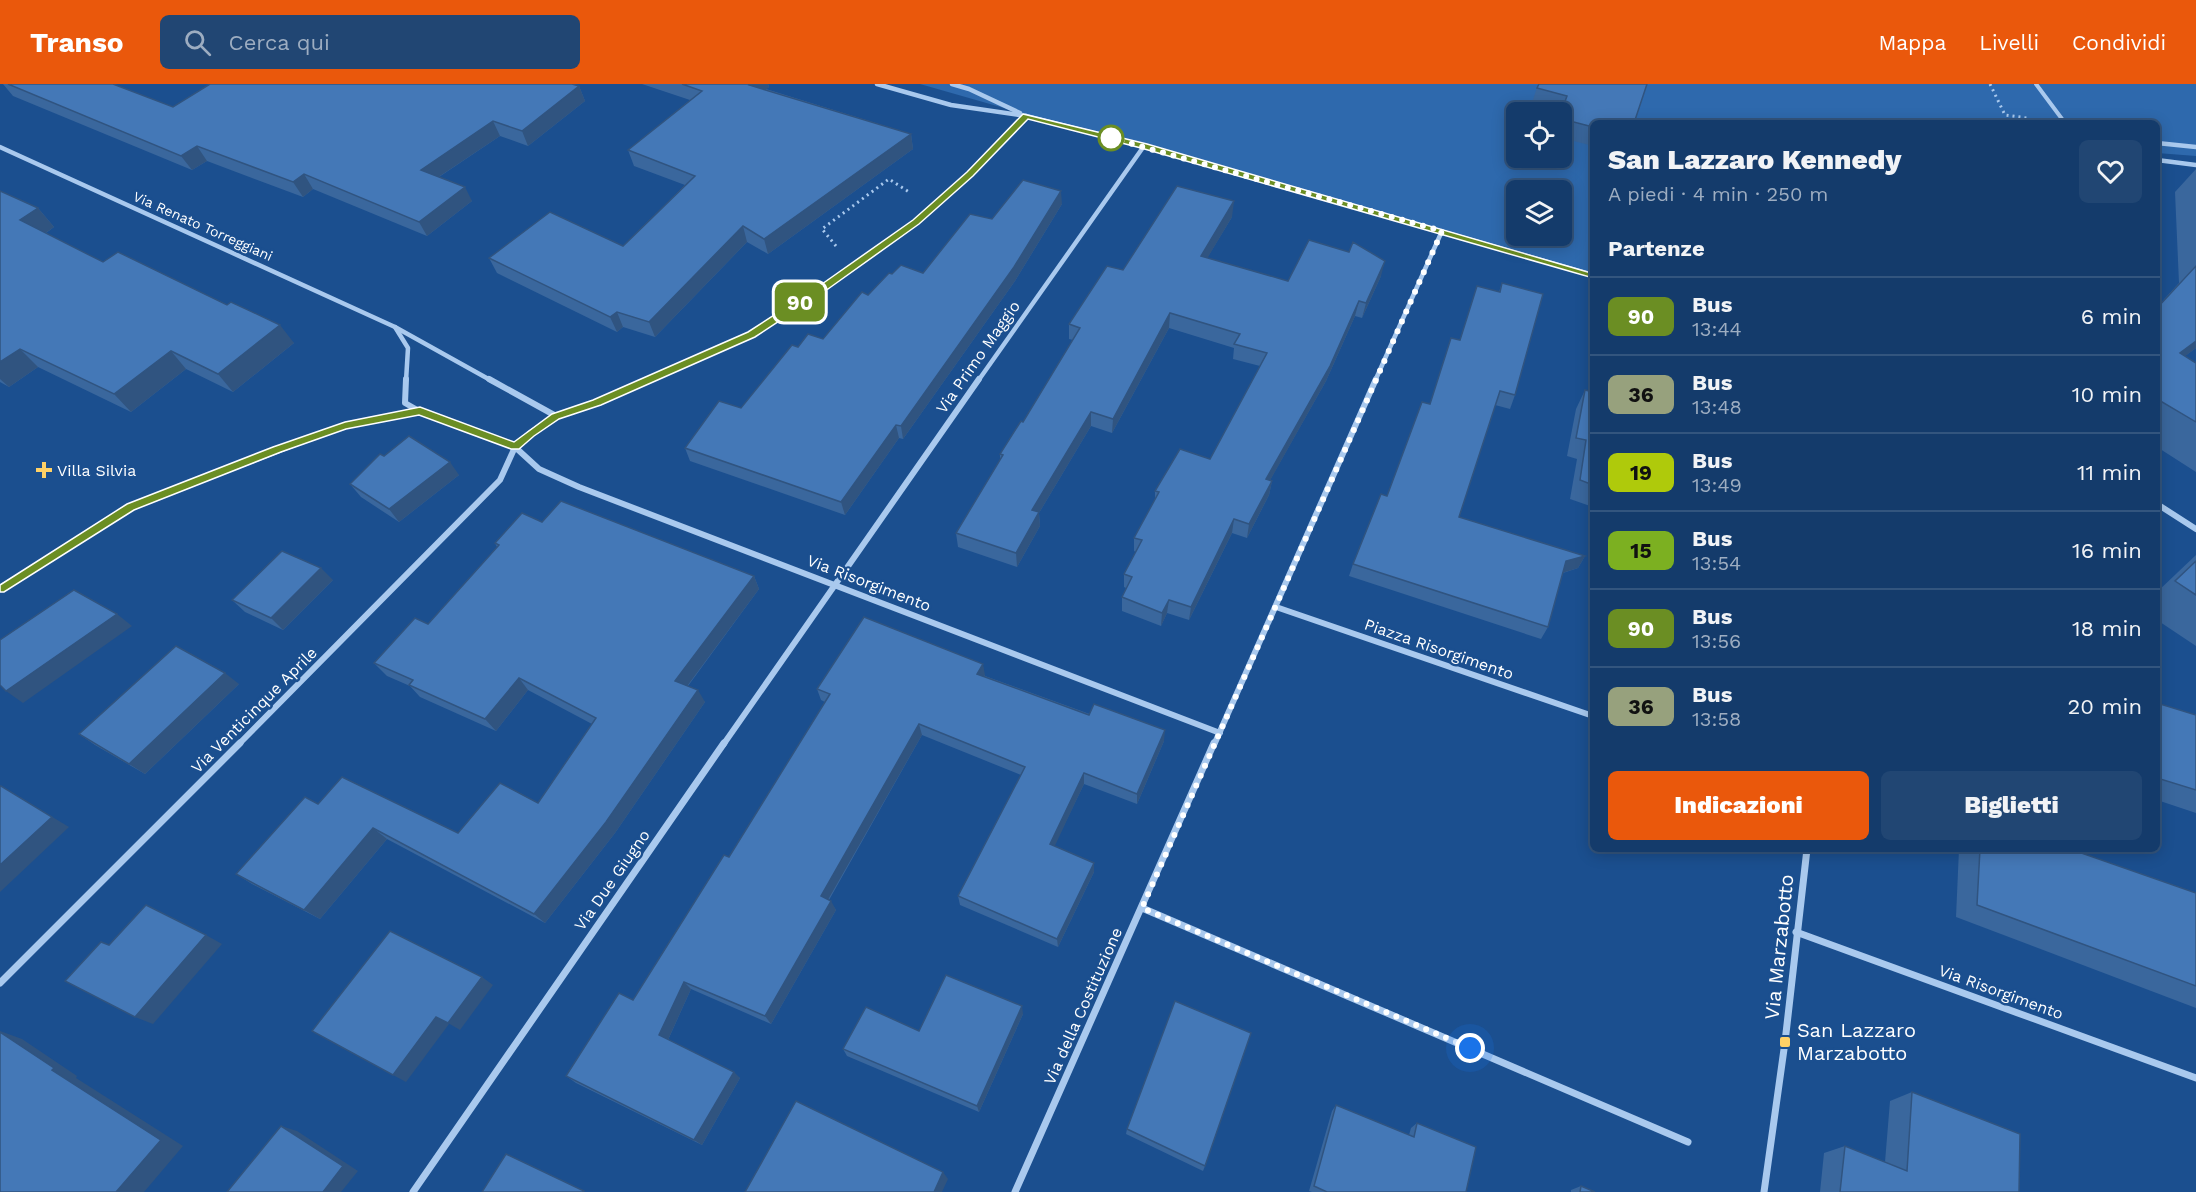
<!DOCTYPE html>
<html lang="it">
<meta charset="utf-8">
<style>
body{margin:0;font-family:"Work Sans",sans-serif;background:#214673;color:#f1f3f6;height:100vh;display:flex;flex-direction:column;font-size:22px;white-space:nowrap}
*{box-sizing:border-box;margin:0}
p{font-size:20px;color:#9dadc1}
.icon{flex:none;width:33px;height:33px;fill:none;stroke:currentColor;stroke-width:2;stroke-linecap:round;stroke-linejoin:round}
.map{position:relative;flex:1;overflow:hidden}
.side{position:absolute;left:1590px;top:36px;width:570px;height:732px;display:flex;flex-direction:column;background:#143b6b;border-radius:9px;box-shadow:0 3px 15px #0003,0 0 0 2px #33557e}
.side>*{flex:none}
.badge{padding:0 12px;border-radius:9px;font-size:21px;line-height:39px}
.tools{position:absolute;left:1506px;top:18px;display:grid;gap:12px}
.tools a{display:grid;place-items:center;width:66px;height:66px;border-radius:9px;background:#143b6b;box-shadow:0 3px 15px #0003,0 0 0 2px #33557e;font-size:30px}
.you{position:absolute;width:30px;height:30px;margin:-15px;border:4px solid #fff;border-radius:50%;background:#1a73e8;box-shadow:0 0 0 9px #1a73e833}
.map>.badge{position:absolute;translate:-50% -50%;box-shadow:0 0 0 3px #fff}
h2{padding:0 18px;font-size:22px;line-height:54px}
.round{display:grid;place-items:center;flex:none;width:63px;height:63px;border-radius:9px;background:#214673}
.overview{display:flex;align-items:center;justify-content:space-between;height:102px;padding:0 18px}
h1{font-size:28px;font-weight:800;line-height:45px}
.button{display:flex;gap:12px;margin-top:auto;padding:12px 18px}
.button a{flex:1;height:69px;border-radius:9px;background:#ea580c;color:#fff;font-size:24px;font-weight:800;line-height:69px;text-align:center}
.button a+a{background:#214673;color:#f1f3f6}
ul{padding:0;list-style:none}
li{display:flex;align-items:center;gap:18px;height:78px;padding:0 18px;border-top:2px solid #33557e}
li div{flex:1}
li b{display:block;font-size:22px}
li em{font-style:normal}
li .badge{min-width:66px;font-weight:700;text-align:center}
header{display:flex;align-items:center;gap:36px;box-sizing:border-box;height:84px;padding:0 30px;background:#ea580c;color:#fff}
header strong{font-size:28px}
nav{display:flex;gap:33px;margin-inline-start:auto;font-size:21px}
.search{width:420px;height:54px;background:#214673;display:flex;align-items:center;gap:15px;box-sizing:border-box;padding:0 21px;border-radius:9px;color:#9dadc1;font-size:22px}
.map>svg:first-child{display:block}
.green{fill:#2e69ad;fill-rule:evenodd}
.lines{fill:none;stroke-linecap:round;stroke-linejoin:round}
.path{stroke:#a9c9ee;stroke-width:3;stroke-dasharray:2 4;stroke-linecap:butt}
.lane{stroke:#a9c9ee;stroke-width:4}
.street-far2{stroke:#a9c9ee;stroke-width:4.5}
.street-far1{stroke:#a9c9ee;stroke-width:6}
.street{stroke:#a9c9ee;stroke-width:7}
.wall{fill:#3a679d}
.shaded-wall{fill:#305480}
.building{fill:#4478b7;stroke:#305480;stroke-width:1.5}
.line{fill:#6b8e23;stroke:#fff;stroke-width:1.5}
.walk{stroke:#fff;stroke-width:6;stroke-dasharray:0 10.8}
.stop-dot{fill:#fff;stroke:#6b8e23;stroke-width:3}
.poi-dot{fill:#ffd166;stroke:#1b4f8f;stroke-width:2}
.labels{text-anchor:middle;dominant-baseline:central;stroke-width:5;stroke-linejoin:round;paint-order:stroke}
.far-street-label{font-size:14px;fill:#fff;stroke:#1b4f8f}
.street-label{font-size:16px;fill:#fff;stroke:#1b4f8f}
.poi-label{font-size:16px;fill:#fff;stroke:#1b4f8f;text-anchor:start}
.near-street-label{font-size:20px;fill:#fff;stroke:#1b4f8f}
.near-poi-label{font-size:20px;fill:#fff;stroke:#1b4f8f;text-anchor:start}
</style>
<header>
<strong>Transo</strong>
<div class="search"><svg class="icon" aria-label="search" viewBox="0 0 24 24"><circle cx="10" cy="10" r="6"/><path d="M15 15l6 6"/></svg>Cerca qui</div>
<nav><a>Mappa</a><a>Livelli</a><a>Condividi</a></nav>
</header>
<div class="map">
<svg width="2196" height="1108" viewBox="0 0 2196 1108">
<rect width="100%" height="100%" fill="#1b4f8f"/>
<path class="green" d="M 920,0 L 2196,0 L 2196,72 L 2157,69 L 2157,39 L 1593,39 L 1593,192 ZM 1516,28 L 1562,28 L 1562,74 L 1516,74 ZM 1516,106 L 1562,106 L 1562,152 L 1516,152 Z"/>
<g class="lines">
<g class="path">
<polyline points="1990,0 2005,31 2027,34"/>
<polyline points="836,162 822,145 889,95 909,108"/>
</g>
<polyline class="lane" points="2036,0 2065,39"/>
<g class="street-far2">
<polyline points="877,0 951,21 1026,32 1144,62 1593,191"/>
<polyline points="952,0 969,5 1020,29"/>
<polyline points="2157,59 2196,63"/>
<polyline points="0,63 395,243 492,297"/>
<polyline points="2157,76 2196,81"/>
<polyline points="395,243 408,264 406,297"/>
<polyline points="646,297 751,251 825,202 916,138 970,90 1026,32"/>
<polyline points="978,297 1144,62"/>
<polyline points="1375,297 1442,147"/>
</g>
<g class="street-far1">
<polyline points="406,295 405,319 419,327"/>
<polyline points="489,295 556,332"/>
<polyline points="2157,420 2196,445"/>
<polyline points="0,504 131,423 345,341 420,327 515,363 530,349 556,332 597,318 649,295"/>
<polyline points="1276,523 1593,632"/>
<polyline points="238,661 500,396 515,363 539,385 579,403 1220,649"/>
<polyline points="723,661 979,295"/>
<polyline points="1214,661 1376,295"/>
</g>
<g class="street">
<polyline points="1142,824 1688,1058"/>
<polyline points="1796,848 2196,994"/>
<polyline points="0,899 240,659"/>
<polyline points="413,1108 724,659"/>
<polyline points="1015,1108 1214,659"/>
<polyline points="1764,1108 1785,958 1807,765"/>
</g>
</g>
<g class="wall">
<polygon points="3,0 113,0 173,23 579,2 585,17 528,62 500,52 439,93 472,117 427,152 313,105 303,113 207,77 192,86 13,12"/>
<polygon points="642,0 768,0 769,3 766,5 911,50 913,65 768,170 747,158 655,253 623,243 617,248 497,189 489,174 623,162 685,101 634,82 628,66 690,16"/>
<polygon points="1537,0 1647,0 1593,39 1593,62 1562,54 1562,28 1531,22 1538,0"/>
<polygon points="2196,85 2196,264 2185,272 2196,279 2196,388 2157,363 2157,223 2179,199 2175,108"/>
<polygon points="0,107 38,124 54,143 46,149 103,178 294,259 233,308 186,285 131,328 38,283 9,303 0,298"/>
<polygon points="1062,120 1015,197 903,355 899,354 845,431 690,377 685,364 741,324 798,263 823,255 868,211 892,190 923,189 992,135"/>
<polygon points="1232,133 1207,174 1288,197 1381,192 1362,234 1355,232 1326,297 1270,396 1272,397 1269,411 1247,454 1232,449 1189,536 1167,529 1161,542 1122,527 1122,513 1126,504 1124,503 1124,490 1136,468 1134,467 1134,454 1155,416 1155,407 1210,375 1260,282 1233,275 1234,264 1169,244 1112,349 1091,342 1039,429 1040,442 1017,483 958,463 956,449 1000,376 1000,370 1023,338 1073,256 1069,255 1069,240 1123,186"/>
<polygon points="1502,199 1515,311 1510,325 1495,321 1459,433 1585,472 1578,484 1563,489 1548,543 1541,555 1349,492 1353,480 1387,412 1430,320 1499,208"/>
<polygon points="1585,306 1593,308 1593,423 1570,415 1577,375 1567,372 1576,325"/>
<polygon points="384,372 459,391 399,438 361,413 350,400"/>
<polygon points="542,438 754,492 759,505 688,602 705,618 615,749 545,839 387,755 320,835 252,800 236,790 318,720 458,749 538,719 592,640 528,606 496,647 420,613 410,602 387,592 374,579 428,540 497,463 495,459"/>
<polygon points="2196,471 2196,562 2157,536 2157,508"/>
<polygon points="333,496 283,546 245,528 232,516"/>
<polygon points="985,591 985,592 1164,657 1137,720 1084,700 1054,762 1094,779 1094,788 1058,863 960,821 958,812 1021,691 922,651 829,816 836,826 771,940 691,905 668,956 740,994 702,1061 576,999 566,992 633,916 729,773 825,618 821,616 817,605"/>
<polygon points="239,600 145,690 95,661 79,650"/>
<polygon points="2157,619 2196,631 2196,729 2157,716"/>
<polygon points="1959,765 2070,765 2196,809 2196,924 1956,833"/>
<polygon points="1023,930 979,1028 847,972 843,965 919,947"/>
<polygon points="1912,1008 2019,1108 1820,1108 1824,1069 1845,1062 1885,1078 1890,1017"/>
<polygon points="1336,1021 1409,1051 1411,1044 1417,1039 1466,1108 1312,1108 1309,1107 1332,1027"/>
<polygon points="1127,1045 1205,1082 1203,1087 1126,1050"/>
<polygon points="1581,1102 1595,1108 1571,1108 1571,1106"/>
</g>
<g class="shaded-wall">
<polygon points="750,0 768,0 769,3 754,16"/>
<polygon points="579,2 585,17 528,62 522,47"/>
<polygon points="493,37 500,52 428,100 421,86"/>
<polygon points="911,50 913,65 768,170 764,155"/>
<polygon points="197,62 207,77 192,86 181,72"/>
<polygon points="304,90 313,105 303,113 293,98"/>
<polygon points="465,103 472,117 427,152 419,138"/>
<polygon points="1061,107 1062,120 1015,197 903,355 901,342"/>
<polygon points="1234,117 1232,133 1199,188 1201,172"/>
<polygon points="38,124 54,143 37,155 20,136"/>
<polygon points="743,142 747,158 655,253 649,238"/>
<polygon points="1385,177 1381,192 1362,234 1366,219"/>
<polygon points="1359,217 1355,232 1326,297 1263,409 1266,395"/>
<polygon points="617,228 623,243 617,248 610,233"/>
<polygon points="1170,229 1169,244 1112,349 1113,335"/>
<polygon points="280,241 294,259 233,308 218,290"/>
<polygon points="2196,257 2196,264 2157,293 2180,269"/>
<polygon points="20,265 38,283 9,303 0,295 0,278"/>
<polygon points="171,267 186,285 131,328 114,310"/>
<polygon points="1091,328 1091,342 1039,429 1040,442 1017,483 1016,469 1032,426"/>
<polygon points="896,341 899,354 845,431 841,418"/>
<polygon points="450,378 459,391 399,438 389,425"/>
<polygon points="1272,397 1269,411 1247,454 1249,440"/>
<polygon points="1234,435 1232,449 1189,536 1191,523"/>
<polygon points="1585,472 1578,484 1559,490 1566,477"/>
<polygon points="321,484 333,496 283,546 271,534"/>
<polygon points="754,492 759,505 682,609 675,597"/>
<polygon points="1169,516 1167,529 1161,542 1162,529"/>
<polygon points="117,530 132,542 23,619 6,607"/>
<polygon points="983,580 985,591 979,601 977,590"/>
<polygon points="225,589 239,600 145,690 129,680"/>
<polygon points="519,594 528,606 496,647 485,635"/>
<polygon points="698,606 705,618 615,749 545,839 534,830"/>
<polygon points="919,640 922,651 825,821 821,812"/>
<polygon points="1165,646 1164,657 1137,720 1137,710"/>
<polygon points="1084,689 1084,700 1051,770 1050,760"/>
<polygon points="1,702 69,743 0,808 0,781"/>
<polygon points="373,744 387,755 320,835 304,826"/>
<polygon points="1094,779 1094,788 1058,863 1057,855"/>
<polygon points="831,817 836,826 771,940 765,932"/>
<polygon points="206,851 222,860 153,940 135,933"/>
<polygon points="482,893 493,901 460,946 448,939"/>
<polygon points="684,898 691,905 667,958 659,951"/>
<polygon points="1022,922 1023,930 979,1028 977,1022"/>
<polygon points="436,933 449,940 406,998 393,991"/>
<polygon points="0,947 22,955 77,992 76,994 183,1062 144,1108 116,1108 52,986 0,948"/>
<polygon points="734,988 740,994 702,1061 694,1056"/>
<polygon points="281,1042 297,1047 358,1087 341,1108 323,1108"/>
<polygon points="943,1088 948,1095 942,1108 934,1108"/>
</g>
<g class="building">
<polygon points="8,0 113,0 173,23 210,0 572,0 579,2 522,47 493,37 421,86 465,103 419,138 304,90 293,98 197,62 181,72"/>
<polygon points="682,0 750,0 749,1 911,50 764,155 743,142 649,238 617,228 610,233 489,174 550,128 623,162 695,92 628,66 702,7"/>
<polygon points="1539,0 1647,0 1634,39 1593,39 1593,43 1562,35 1561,28 1567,12 1537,4"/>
<polygon points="1023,96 1061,107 1014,183 901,342 896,341 841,418 685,364 719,317 741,324 792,261 798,263 808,250 823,255 862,208 868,211 889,189 892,190 901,181 923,189 970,130 992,135"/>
<polygon points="1177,102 1234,117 1201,172 1288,197 1309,156 1349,168 1353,158 1385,177 1366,219 1359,217 1330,282 1266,395 1272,397 1249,440 1234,435 1191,523 1169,516 1162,529 1122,513 1132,493 1124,490 1142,456 1134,454 1159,408 1155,407 1180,365 1210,375 1267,269 1234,260 1240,250 1170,229 1113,335 1091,328 1032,426 1039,428 1016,469 956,449 1003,371 1000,370 1021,337 1023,338 1080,244 1069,240 1107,182 1123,186"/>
<polygon points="0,107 38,124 20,136 103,178 118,168 227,221 231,218 280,241 218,290 171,267 114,310 20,265 0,278"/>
<polygon points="2196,182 2196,257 2180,269 2196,279 2196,338 2157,315 2157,224"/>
<polygon points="1502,199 1543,210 1515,311 1500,307 1459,433 1585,472 1566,477 1548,543 1353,480 1381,410 1387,412 1422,318 1430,320 1451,254 1460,256 1477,202 1500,208"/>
<polygon points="1585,306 1593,308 1593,401 1580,396 1586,356 1576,354"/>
<polygon points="409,352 450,378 389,425 350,400 380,370 384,372"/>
<polygon points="561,417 754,492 675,597 698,606 606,738 534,830 373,744 304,826 236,790 305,713 318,720 342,693 458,749 500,699 538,719 596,634 519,594 485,635 409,601 413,596 374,579 415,534 428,540 499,461 495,459 522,429 542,438"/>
<polygon points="282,467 321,484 271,534 232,516"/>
<polygon points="2196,477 2196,511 2175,497"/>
<polygon points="74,506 117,530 6,607 0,601 0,556"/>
<polygon points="864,533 983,580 977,590 1089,631 1094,620 1165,646 1137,710 1084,689 1050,760 1094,779 1057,855 958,812 1025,683 919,640 821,812 831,817 765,932 684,898 659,951 734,988 694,1056 566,992 619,909 633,916 724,771 729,773 830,610 817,605"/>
<polygon points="176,562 225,589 129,680 79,650"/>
<polygon points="2157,619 2196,631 2196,706 2157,694"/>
<polygon points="0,702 1,702 52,733 0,781"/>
<polygon points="1980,765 2070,765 2196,809 2196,902 1977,821"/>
<polygon points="146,821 206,851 135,933 65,897 101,858 109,861"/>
<polygon points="390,847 482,893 448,939 436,933 393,991 312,947"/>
<polygon points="946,891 1022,922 977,1022 843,965 866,923 919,947"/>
<polygon points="1175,917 1251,949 1205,1082 1127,1045"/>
<polygon points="0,948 54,984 52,986 161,1056 116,1108 0,1108"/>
<polygon points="1912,1008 2020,1050 2019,1108 1840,1108 1845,1062 1907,1087"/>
<polygon points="796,1017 943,1088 934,1108 745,1108"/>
<polygon points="1336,1021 1414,1053 1417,1039 1476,1063 1466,1108 1327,1108 1314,1102"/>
<polygon points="281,1042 343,1082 323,1108 227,1108"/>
<polygon points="506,1070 584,1107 583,1108 482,1108"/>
<polygon points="1581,1102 1595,1108 1580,1108"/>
</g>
<polygon class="line" points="1023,30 1147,60 1598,191 1593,194 1141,64 1028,35 973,92 919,140 828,205 755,253 601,321 559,335 534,352 519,365 511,365 419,331 346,345 281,368 134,426 4,508 0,508 0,501 127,420 273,363 345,338 420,323 514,358 552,330 593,316 748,248 822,200 913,136 967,88"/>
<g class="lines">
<polyline class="walk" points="1111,54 1442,147 1142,824 1470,964"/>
</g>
<circle class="stop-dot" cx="1111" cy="54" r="12"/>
<g class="poi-dot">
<path d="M41 377h6v6h6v6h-6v6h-6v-6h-6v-6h6z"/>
<rect x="1779" y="952" width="12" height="12" rx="3"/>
</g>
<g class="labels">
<g class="far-street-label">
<text transform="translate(203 142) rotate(24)">Via Renato Torreggiani</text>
</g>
<g class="street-label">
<text transform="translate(978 273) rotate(-55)">Via Primo Maggio</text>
<text transform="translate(869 499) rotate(21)">Via Risorgimento</text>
<text transform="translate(1439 565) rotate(19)">Piazza Risorgimento</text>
<text transform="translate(254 626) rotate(-45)">Via Venticinque Aprile</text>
<text transform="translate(612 796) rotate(-55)">Via Due Giugno</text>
<text transform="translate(2001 908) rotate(20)">Via Risorgimento</text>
<text transform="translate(1083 922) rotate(-66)">Via della Costituzione</text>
</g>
<g class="poi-label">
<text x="57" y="386">Villa Silvia</text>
</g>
<g class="near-street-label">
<text transform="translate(1779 863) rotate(-84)">Via Marzabotto</text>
</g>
<g class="near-poi-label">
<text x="1797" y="946">San Lazzaro<tspan x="1797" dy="23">Marzabotto</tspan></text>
</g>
</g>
</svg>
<div class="tools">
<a><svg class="icon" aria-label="locate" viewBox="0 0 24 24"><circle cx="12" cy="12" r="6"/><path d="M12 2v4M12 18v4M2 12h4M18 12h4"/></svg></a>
<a><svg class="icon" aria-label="layers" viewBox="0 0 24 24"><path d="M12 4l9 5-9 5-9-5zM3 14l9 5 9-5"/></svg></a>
</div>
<div class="you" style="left:1470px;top:964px"></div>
<b class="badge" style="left:800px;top:218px;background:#6b8e23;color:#fff">90</b>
<section class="side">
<div class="overview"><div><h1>San Lazzaro Kennedy</h1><p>A piedi · 4 min · 250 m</p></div><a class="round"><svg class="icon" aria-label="heart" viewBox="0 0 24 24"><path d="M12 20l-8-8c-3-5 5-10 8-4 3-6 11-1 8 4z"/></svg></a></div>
<h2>Partenze</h2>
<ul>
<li><span class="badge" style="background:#6b8e23;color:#fff">90</span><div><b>Bus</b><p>13:44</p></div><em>6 min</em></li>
<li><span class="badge" style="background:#97a17d;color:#111">36</span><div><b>Bus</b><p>13:48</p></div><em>10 min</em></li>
<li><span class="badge" style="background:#afca0b;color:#111">19</span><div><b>Bus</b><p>13:49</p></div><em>11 min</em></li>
<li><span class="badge" style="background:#7cb021;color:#111">15</span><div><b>Bus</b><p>13:54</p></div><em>16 min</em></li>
<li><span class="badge" style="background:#6b8e23;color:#fff">90</span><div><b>Bus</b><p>13:56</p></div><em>18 min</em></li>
<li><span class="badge" style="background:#97a17d;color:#111">36</span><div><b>Bus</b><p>13:58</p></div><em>20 min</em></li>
</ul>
<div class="button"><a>Indicazioni</a><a>Biglietti</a></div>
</section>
</div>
